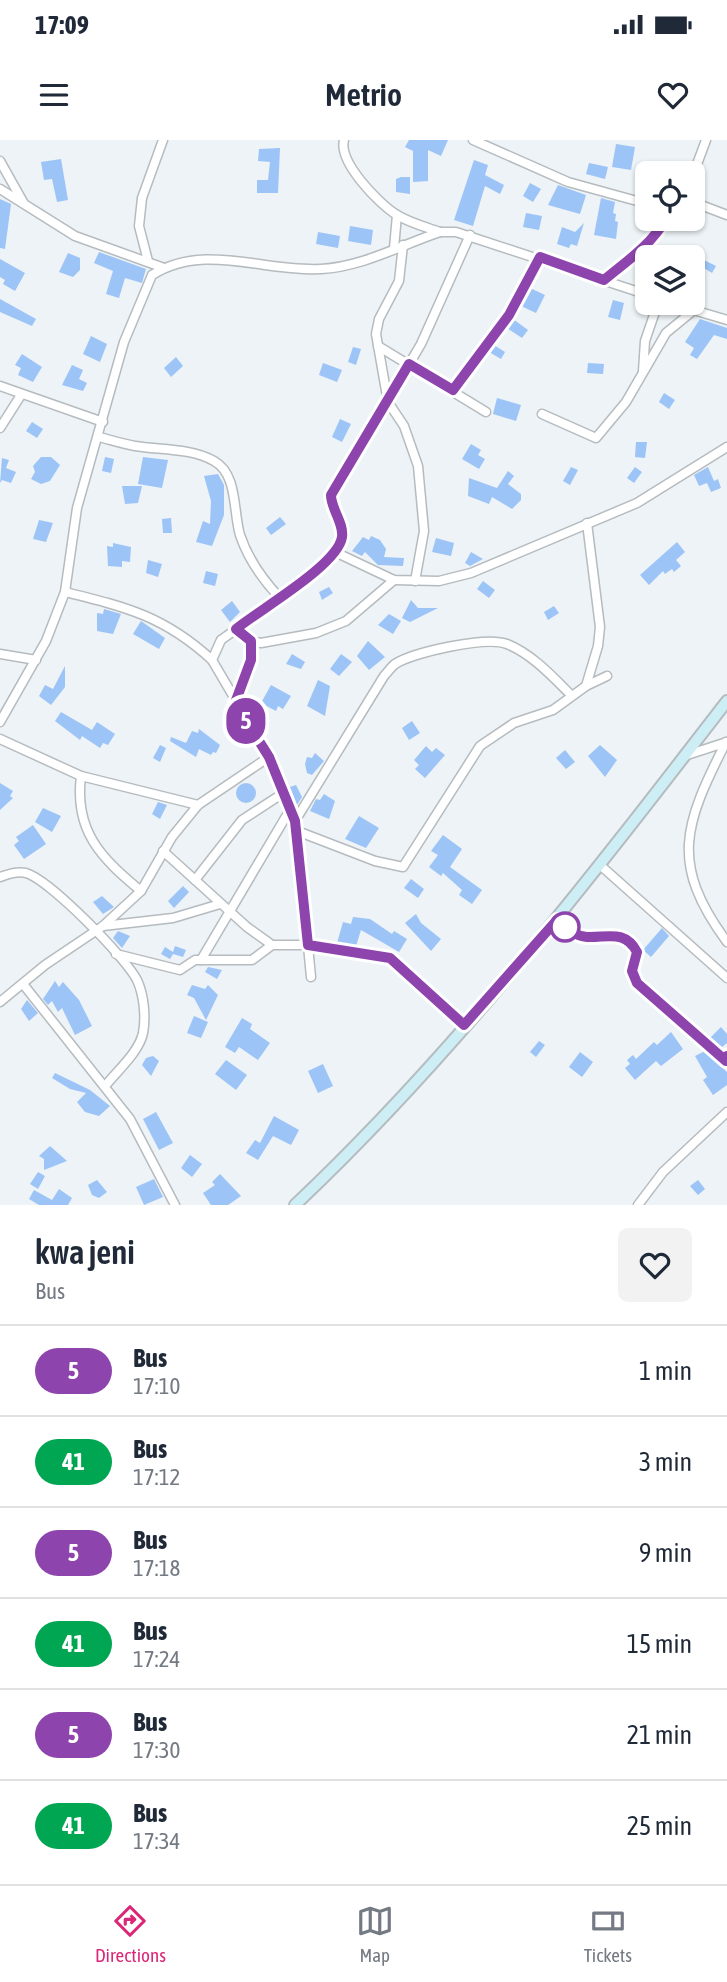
<!DOCTYPE html>
<style>
body{margin:0;font-family:"Asap Condensed",sans-serif;background:#f2f2f3;color:#1f2937;height:100vh;display:flex;flex-direction:column;font-size:26px;white-space:nowrap}
*{box-sizing:border-box;margin:0}
p{font-size:23px;color:#747a83}
.icon{flex:none;width:38px;height:38px;fill:none;stroke:currentColor;stroke-width:2;stroke-linecap:round;stroke-linejoin:round}
.map{position:relative;height:1065px;overflow:hidden}
.side{display:flex;flex-direction:column;background:#fff;flex:1}
.side>*{flex:none}
.badge{padding:0 14px;border-radius:23px;font-size:24px;line-height:46px}
.tools{position:absolute;left:635px;top:21px;display:grid;gap:14px}
.tools a{display:grid;place-items:center;width:70px;height:70px;border-radius:10px;background:#fff;box-shadow:0 2px 5px #0004;font-size:35px}
.map>.badge{position:absolute;translate:-50% -50%;box-shadow:0 0 0 4px #fff}
.round{display:grid;place-items:center;flex:none;width:74px;height:74px;border-radius:10px;background:#f2f2f3}
.head{display:flex;align-items:center;justify-content:space-between;height:119px;padding:0 35px}
h1{font-size:33px;font-weight:600;line-height:52px}
ul{padding:0;list-style:none}
li{display:flex;align-items:center;gap:21px;height:91px;padding:0 35px;border-top:2px solid #e0e1e3}
li div{flex:1}
li b{display:block;font-size:26px}
li em{font-style:normal}
li .badge{min-width:77px;font-weight:700;text-align:center}
.status{display:flex;justify-content:space-between;align-items:center;height:49px;padding:0 35px;background:#fff;direction:ltr}
.status svg{height:19px;fill:currentColor}
header{display:flex;justify-content:space-between;align-items:center;height:91px;padding:0 35px;background:#fff;font-size:32px;font-weight:600}
.menu{display:flex;justify-content:space-around;align-items:center;height:98px;border-top:2px solid #e0e1e3;background:#fff;font-size:19px;color:#747a83}
.menu a{display:grid;justify-items:center;gap:4px}
.menu .on{color:#db2777}
.map>svg:first-child{display:block}
.building{fill:#9dc4f7}
.lines{fill:none;stroke-linecap:round;stroke-linejoin:round}
.street-casing{stroke:#b5bbbe;stroke-width:11}
.secondary-casing{stroke:#b5bbbe;stroke-width:14}
.street{stroke:#fff;stroke-width:8}
.secondary{stroke:#cceef4;stroke-width:10}
.line-casing{stroke:#fff;stroke-width:16}
.line{stroke:#8e44ad;stroke-width:10}
.stop-dot{fill:#fff;stroke:#8e44ad;stroke-width:3.5}
</style>
<div class="status"><b>17:09</b><svg viewBox="0 0 49 12"><path d="M0 12V9h3v3zM5 12V6h3v6zM10 12V3h3v9zM15 12V0h3v12zM26 1h20v11H26zM47 4h2v5h-2z"/></svg></div>
<header><svg class="icon" aria-label="menu" viewBox="0 0 24 24"><path d="M4 6h16M4 12h16M4 18h16"/></svg>Metrio<svg class="icon" aria-label="heart" viewBox="0 0 24 24"><path d="M12 20l-8-8c-3-5 5-10 8-4 3-6 11-1 8 4z"/></svg></header>
<div class="map">
<svg width="727" height="1065" viewBox="0 0 727 1065">
<rect width="100%" height="100%" fill="#edf3f6"/>
<g class="building">
<polygon points="409,0 448,0 441,16 428,10 428,41 413,42 413,11 405,7"/>
<polygon points="616,4 635,7 631,30 612,27"/>
<polygon points="280,8 278,53 257,53 257,40 268,40 270,22 258,21 259,9"/>
<polygon points="61,19 68,60 57,62 52,39 44,40 41,22"/>
<polygon points="474,20 488,25 485,35 504,45 500,54 485,46 473,86 454,80"/>
<polygon points="662,22 686,33 644,33 644,24"/>
<polygon points="589,23 608,27 605,39 586,34"/>
<polygon points="401,37 410,37 410,54 396,52 396,39"/>
<circle cx="699" cy="46" r="6"/>
<polygon points="530,43 541,49 533,62 523,56"/>
<polygon points="558,45 586,55 580,74 548,65"/>
<polygon points="601,58 615,62 613,73 616,74 615,81 618,82 616,99 594,95"/>
<polygon points="0,59 11,64 5,109 0,108"/>
<polygon points="526,73 542,76 539,90 523,87"/>
<polygon points="584,83 577,106 571,104 569,108 557,104 562,87 575,92"/>
<polygon points="350,86 373,90 371,105 348,101"/>
<polygon points="318,92 340,96 338,108 316,104"/>
<polygon points="99,112 146,129 142,143 125,138 119,158 106,154 113,131 94,123"/>
<polygon points="68,113 80,118 80,130 73,137 59,132"/>
<polygon points="0,119 25,133 15,151 3,144 5,140 0,137"/>
<polygon points="702,119 716,126 712,133 699,125"/>
<polygon points="530,148 545,155 536,173 521,166"/>
<polygon points="0,159 36,179 32,186 0,172"/>
<polygon points="613,160 624,163 620,180 608,177"/>
<polygon points="513,179 528,190 522,198 507,188"/>
<polygon points="700,179 727,188 727,199 714,195 697,219 690,215 694,208 685,202"/>
<polygon points="91,196 107,204 100,222 83,214"/>
<polygon points="494,205 505,212 501,219 489,212"/>
<polygon points="353,207 361,209 356,225 348,222"/>
<polygon points="22,214 42,227 33,242 18,235 21,228 15,225"/>
<polygon points="176,217 183,226 171,237 164,228"/>
<polygon points="323,223 342,230 337,242 319,235"/>
<polygon points="588,223 604,224 603,234 587,233"/>
<polygon points="72,225 83,230 79,239 87,243 83,251 62,245"/>
<polygon points="664,253 675,260 669,269 659,262"/>
<polygon points="497,258 521,265 516,281 493,274"/>
<polygon points="340,279 351,284 342,302 332,297"/>
<polygon points="32,282 43,289 37,298 26,291"/>
<polygon points="636,302 647,302 645,318 635,317"/>
<polygon points="471,304 481,310 478,315 485,319 479,329 462,319"/>
<polygon points="41,317 51,317 60,325 50,341 41,344 31,339 35,332 33,326"/>
<polygon points="105,317 114,319 111,333 102,331"/>
<polygon points="143,317 168,320 162,348 138,344"/>
<polygon points="2,318 9,320 6,328 16,332 11,343 2,340 0,343"/>
<polygon points="571,327 578,330 570,345 563,341"/>
<polygon points="635,327 642,332 634,343 627,338"/>
<polygon points="708,327 714,341 718,339 721,348 711,352 707,343 699,346 694,335"/>
<polygon points="508,331 514,336 508,344 521,354 521,360 512,369 492,357 489,364 468,356 469,338 497,348"/>
<polygon points="218,334 224,345 224,375 212,406 196,402 203,381 210,384 211,361 204,336"/>
<polygon points="122,346 142,346 138,363 125,364"/>
<polygon points="280,377 286,384 271,395 266,388"/>
<polygon points="171,378 172,393 163,393 162,379"/>
<polygon points="39,380 53,383 46,402 33,399"/>
<polygon points="371,396 380,400 386,409 384,417 404,418 403,426 378,425 365,412 362,416 352,411 363,397 369,400"/>
<polygon points="436,398 454,403 451,416 432,412"/>
<polygon points="677,402 685,412 676,420 681,426 674,432 672,429 665,434 663,431 649,445 640,435"/>
<polygon points="113,403 131,407 130,422 122,421 122,427 108,426 107,406 113,407"/>
<polygon points="471,412 483,419 470,426 465,423"/>
<polygon points="148,420 162,424 158,437 146,433"/>
<polygon points="206,431 218,434 215,446 203,443"/>
<polygon points="483,441 495,450 489,458 477,449"/>
<polygon points="329,447 333,453 322,460 319,452"/>
<polygon points="411,460 418,468 438,468 410,482 402,478"/>
<polygon points="232,461 240,472 230,482 221,470"/>
<polygon points="554,466 559,473 548,480 544,472"/>
<polygon points="104,469 121,474 113,494 97,491 97,473 103,474"/>
<polygon points="389,474 401,481 393,494 378,485"/>
<polygon points="141,481 165,498 159,509 133,494"/>
<polygon points="368,501 385,517 369,530 357,516"/>
<polygon points="292,514 305,522 301,529 286,524"/>
<polygon points="341,514 352,522 339,536 330,529"/>
<polygon points="65,526 65,547 51,565 39,556 45,545 53,549"/>
<polygon points="318,540 330,546 325,576 307,566"/>
<polygon points="271,545 291,556 283,569 278,566 276,571 261,563"/>
<polygon points="61,572 92,590 97,582 115,594 108,605 103,603 100,608 82,596 80,600 55,581"/>
<polygon points="412,581 420,593 409,600 402,588"/>
<polygon points="199,589 220,605 216,613 213,612 211,615 199,609 196,617 170,601 171,597 186,603 192,591 198,593"/>
<polygon points="160,605 166,608 160,622 153,618"/>
<polygon points="600,605 617,620 605,637 588,616"/>
<polygon points="426,606 432,612 436,608 445,615 425,638 415,629 419,625 414,620"/>
<polygon points="565,610 575,622 566,629 556,618"/>
<polygon points="315,613 324,621 312,635 307,633 305,624 307,617 312,618"/>
<polygon points="0,643 13,651 10,656 13,658 0,670"/>
<circle cx="246" cy="653" r="10"/>
<polygon points="296,645 302,657 297,665 290,647"/>
<polygon points="324,654 335,661 329,679 310,671 316,659 320,660"/>
<polygon points="158,662 167,665 160,679 152,674"/>
<polygon points="43,668 61,676 52,692 35,682"/>
<polygon points="359,676 379,688 366,708 345,699"/>
<polygon points="33,685 46,704 24,719 14,705 19,701 16,697"/>
<polygon points="443,695 462,709 450,727 482,750 472,764 459,755 462,750 443,733 441,736 429,727 438,715 431,711"/>
<polygon points="411,739 424,749 418,758 404,748"/>
<polygon points="183,746 189,752 174,768 168,761"/>
<polygon points="102,756 114,767 103,774 93,762"/>
<polygon points="416,774 421,783 441,799 431,811 405,783"/>
<polygon points="353,777 370,779 392,794 394,791 407,799 399,812 361,790 356,806 337,803 343,782 351,784"/>
<polygon points="662,788 669,796 651,817 643,810"/>
<polygon points="118,791 130,796 122,808 113,798"/>
<polygon points="175,806 186,810 183,817 173,814 170,819 161,814 165,807 173,812"/>
<polygon points="208,827 222,830 217,839 205,832"/>
<polygon points="55,841 59,847 63,842 79,860 92,886 75,895 62,868 58,872 52,861 48,865 43,859"/>
<polygon points="192,845 205,849 208,845 218,855 206,880 194,858 187,855"/>
<polygon points="27,860 38,873 29,881 21,869"/>
<polygon points="194,876 208,882 201,898 187,893"/>
<polygon points="242,878 252,884 250,889 270,903 258,920 239,907 235,913 225,907"/>
<polygon points="721,887 727,894 727,903 721,908 710,898"/>
<polygon points="671,892 683,909 661,926 656,921 635,940 625,928 630,924 627,920 633,915 636,919 654,902 657,905"/>
<polygon points="539,901 545,905 536,917 530,912"/>
<polygon points="705,911 727,932 727,945 713,955 703,940 707,937 695,916"/>
<polygon points="580,912 593,922 582,937 569,927"/>
<polygon points="153,916 159,921 151,936 142,925 146,918"/>
<polygon points="226,920 247,935 236,950 215,934"/>
<polygon points="323,924 333,946 318,953 308,931"/>
<polygon points="55,933 90,950 110,966 99,976 85,972 77,962 86,953 70,949 52,938"/>
<polygon points="156,972 173,1003 159,1010 143,979"/>
<polygon points="274,976 299,990 291,1005 273,996 258,1020 246,1013 255,1000 260,1003"/>
<polygon points="50,1006 67,1021 44,1030 44,1019 39,1016"/>
<polygon points="190,1015 202,1024 192,1037 181,1028"/>
<polygon points="38,1032 45,1036 38,1049 30,1044"/>
<polygon points="220,1034 241,1056 228,1065 211,1065 203,1053 215,1045 212,1042"/>
<polygon points="154,1039 163,1057 144,1065 136,1047"/>
<polygon points="97,1040 107,1052 99,1058 92,1055 88,1045"/>
<polygon points="698,1040 705,1049 698,1055 690,1046"/>
<polygon points="59,1049 72,1058 68,1065 39,1065 29,1059 34,1050 52,1060"/>
</g>
<g class="lines">
<defs>
<g id="street">
<path d="M 344,0 C 338,22 379,64 397,75 C 410,83 426,87 440,92"/>
<polyline points="473,0 568,42 648,64"/>
<polyline points="0,21 23,62"/>
<polyline points="693,35 706,0"/>
<polyline points="0,49 75,96 164,128"/>
<polyline points="693,62 727,75"/>
<polyline points="403,105 399,141 379,179 376,194 388,262 404,286 418,326 424,391 415,441"/>
<polyline points="394,108 397,75"/>
<polyline points="148,121 139,86 142,58 163,0"/>
<path d="M 604,140 C 628,120 650,106 666,79"/>
<polyline points="670,163 727,180"/>
<polyline points="378,206 486,272"/>
<polyline points="643,231 645,201 658,163"/>
<polyline points="0,246 103,282"/>
<polyline points="453,250 508,175 540,117"/>
<polyline points="542,274 596,298 626,262 666,193 694,170"/>
<polyline points="0,288 21,255"/>
<path d="M 99,297 C 111,300 123,304 135,306 C 160,310 191,308 214,321 C 238,334 233,372 240,395 C 248,419 263,440 280,458"/>
<polyline points="335,412 394,440 439,441 471,433 637,363 727,307"/>
<path d="M 65,452 C 126,467 164,476 212,520"/>
<polyline points="236,489 251,501 261,503 316,493 346,481 394,440"/>
<polyline points="0,514 36,520"/>
<polyline points="586,546 598,506 600,487 587,383"/>
<polyline points="235,563 251,520 251,501"/>
<path d="M 0,582 L 46,501 L 65,452 L 77,368 L 124,202 L 152,135 C 205,102 262,132 321,129 C 362,127 401,105 440,92 L 456,92 L 648,155"/>
<polyline points="0,599 81,636 198,665"/>
<path d="M 726,602 C 684,685 669,723 727,802"/>
<polyline points="684,616 727,602"/>
<path d="M 81,636 C 74,691 101,718 141,751"/>
<path d="M 295,681 L 384,536 C 388,532 391,527 395,524 C 414,512 486,496 507,504 C 532,514 553,537 571,555"/>
<polyline points="297,691 375,721 403,727 480,606 514,583 553,570 586,546 607,536"/>
<polyline points="163,711 247,787 272,805"/>
<polyline points="600,725 727,838"/>
<path d="M 0,737 C 8,734 18,731 26,733 C 50,740 126,818 137,840 C 144,855 146,877 143,893 C 139,912 118,930 106,945"/>
<polyline points="195,740 242,680 285,652"/>
<path d="M 557,780 C 566,788 574,797 587,797 C 607,798 626,789 637,812 L 632,831 L 637,843 L 726,921"/>
<polyline points="103,786 173,778 220,764"/>
<polyline points="116,814 180,830 195,820 252,820 272,805 308,805 390,818 400,825 464,885"/>
<polyline points="201,820 291,668"/>
<path d="M 311,837 L 297,691 L 291,668 L 269,617 L 212,520 L 221,500 C 245,482 339,424 342,396 C 344,383 331,369 332,355 L 421,204 L 470,95"/>
<polyline points="23,844 130,979 175,1065"/>
<polyline points="0,862 45,825 103,786 141,751 172,697 198,665 269,617"/>
<polyline points="638,1065 663,1032 727,972"/>
</g>
<path id="secondary" d="M 295,1065 C 456,913 592,736 727,561"/>
</defs>
<use href="#street" class="street-casing"/>
<use href="#secondary" class="secondary-casing"/>
<use href="#street" class="street"/>
<use href="#secondary" class="secondary"/>
</g>
<g class="lines">
<defs>
<path id="line" d="M 666,79 C 650,106 628,120 604,140 L 540,117 L 509,175 L 453,250 L 409,224 L 331,355 C 331,369 344,383 342,397 C 338,425 259,470 236,489 L 251,501 L 251,520 L 235,563 L 269,617 L 295,681 L 308,805 L 390,818 L 464,885 L 557,780 C 566,788 574,796 587,797 C 607,798 625,789 637,812 L 632,831 L 637,843 L 726,921 L 727,916"/>
</defs>
<use href="#line" class="line-casing"/>
<use href="#line" class="line"/>
</g>
<circle class="stop-dot" cx="565" cy="787" r="14"/>
</svg>
<div class="tools">
<a><svg class="icon" aria-label="locate" viewBox="0 0 24 24"><circle cx="12" cy="12" r="6"/><path d="M12 2v4M12 18v4M2 12h4M18 12h4"/></svg></a>
<a><svg class="icon" aria-label="layers" viewBox="0 0 24 24"><path d="M12 4l9 5-9 5-9-5zM3 14l9 5 9-5"/></svg></a>
</div>
<b class="badge" style="left:246px;top:581px;background:#8e44ad;color:#fff">5</b>
</div>
<section class="side">
<div class="head"><div><h1>kwa jeni</h1><p>Bus</p></div><a class="round"><svg class="icon" aria-label="heart" viewBox="0 0 24 24"><path d="M12 20l-8-8c-3-5 5-10 8-4 3-6 11-1 8 4z"/></svg></a></div>
<ul>
<li><span class="badge" style="background:#8e44ad;color:#fff">5</span><div><b>Bus</b><p>17:10</p></div><em>1 min</em></li>
<li><span class="badge" style="background:#00a651;color:#fff">41</span><div><b>Bus</b><p>17:12</p></div><em>3 min</em></li>
<li><span class="badge" style="background:#8e44ad;color:#fff">5</span><div><b>Bus</b><p>17:18</p></div><em>9 min</em></li>
<li><span class="badge" style="background:#00a651;color:#fff">41</span><div><b>Bus</b><p>17:24</p></div><em>15 min</em></li>
<li><span class="badge" style="background:#8e44ad;color:#fff">5</span><div><b>Bus</b><p>17:30</p></div><em>21 min</em></li>
<li><span class="badge" style="background:#00a651;color:#fff">41</span><div><b>Bus</b><p>17:34</p></div><em>25 min</em></li>
</ul>
</section>
<nav class="menu">
<a class="on"><svg class="icon" aria-label="directions" viewBox="0 0 24 24"><path d="M12 3l9 9-9 9-9-9zM9 14v-3h6M13 9l2 2-2 2"/></svg>Directions</a>
<a><svg class="icon" aria-label="map" viewBox="0 0 24 24"><path d="M3 6l6-2 6 2 6-2v14l-6 2-6-2-6 2zM9 4v14M15 6v14"/></svg>Map</a>
<a><svg class="icon" aria-label="tickets" viewBox="0 0 24 24"><path d="M3 7h18v10H3zM15 7v10"/></svg>Tickets</a>
</nav>
